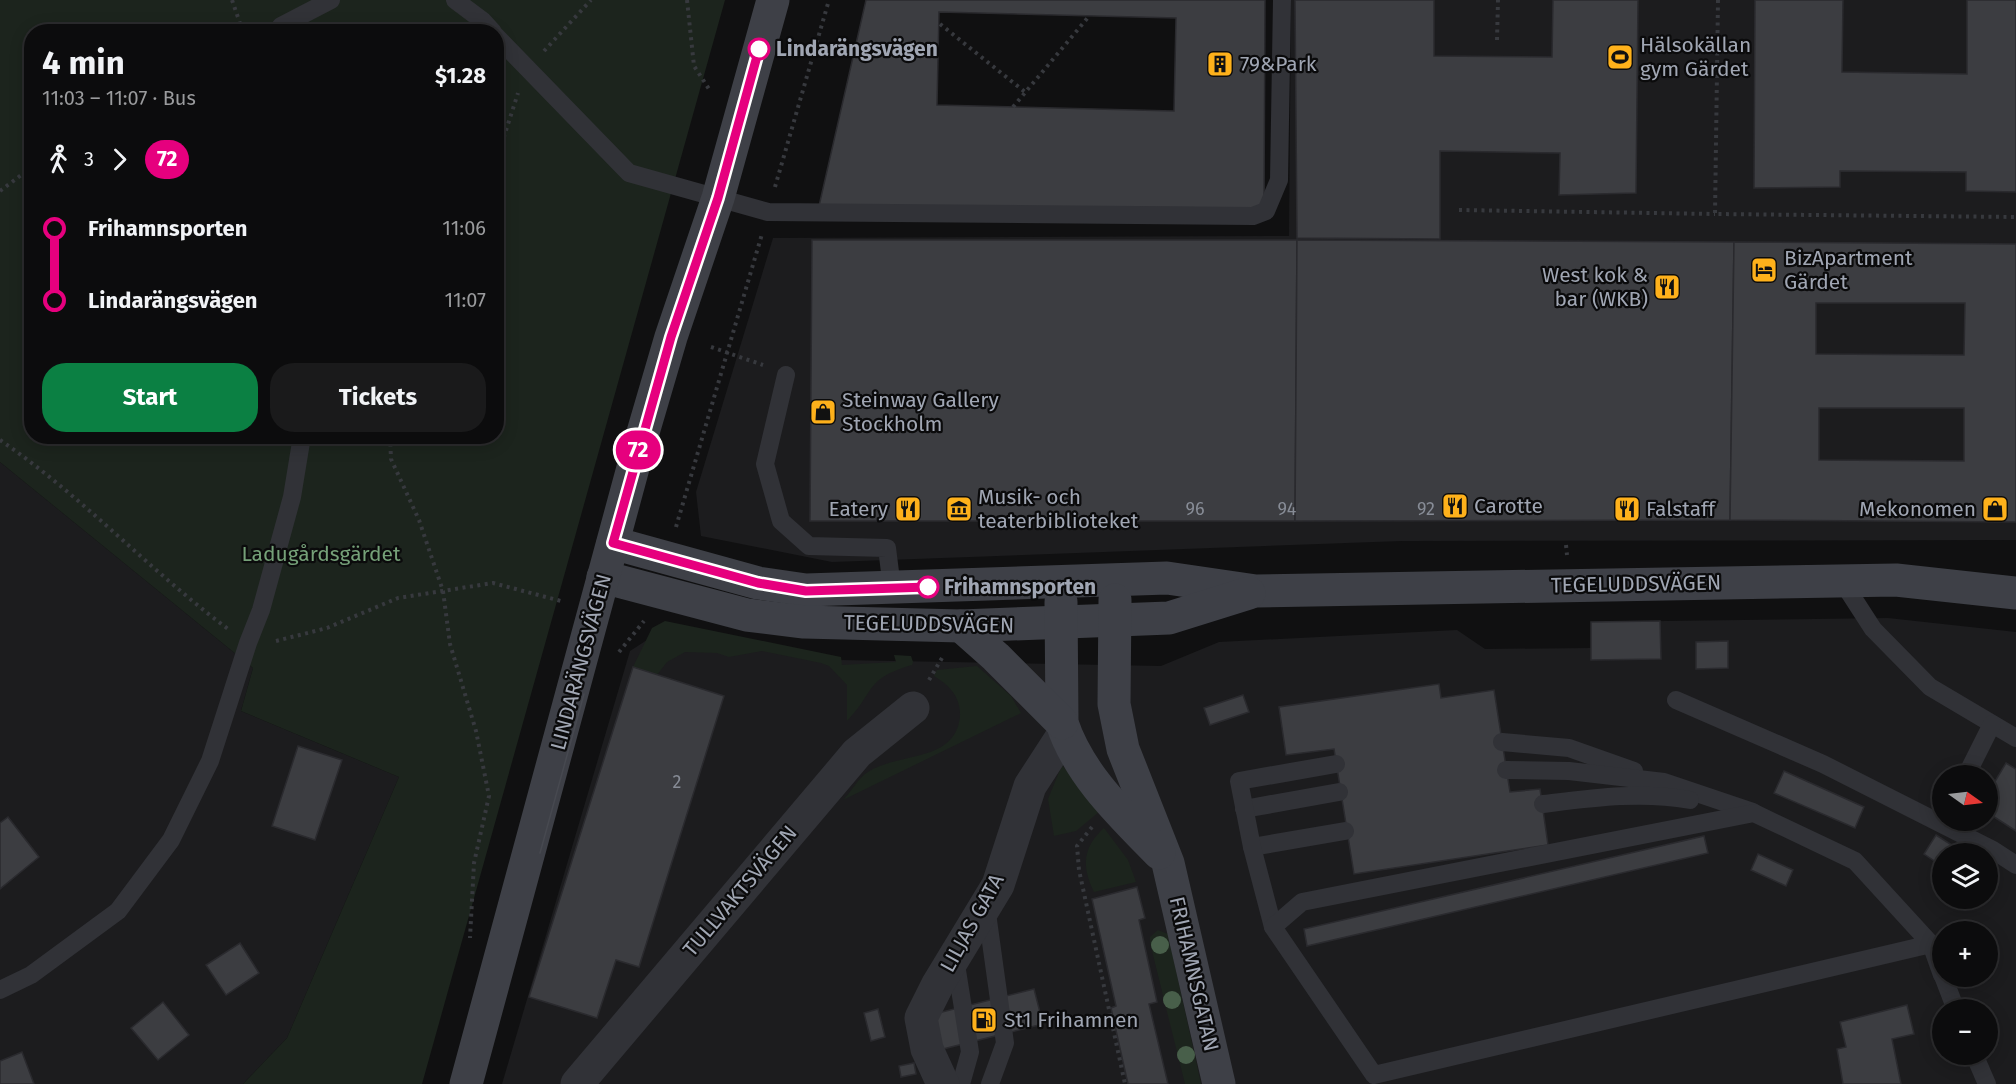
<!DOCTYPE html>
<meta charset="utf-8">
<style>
body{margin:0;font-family:"Fira Sans",sans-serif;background:#1a1a1b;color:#f1f3f6;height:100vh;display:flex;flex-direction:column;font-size:22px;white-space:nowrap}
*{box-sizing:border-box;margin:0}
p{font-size:20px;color:#9a9b9d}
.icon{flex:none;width:33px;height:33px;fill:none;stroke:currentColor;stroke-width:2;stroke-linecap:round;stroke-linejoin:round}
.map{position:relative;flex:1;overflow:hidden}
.drawer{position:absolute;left:24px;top:24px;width:480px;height:420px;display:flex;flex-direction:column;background:#0c0c0d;border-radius:24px;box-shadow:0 3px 15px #0003,0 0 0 2px #2c2c2e}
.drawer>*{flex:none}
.badge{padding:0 12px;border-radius:20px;font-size:21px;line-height:39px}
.needle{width:39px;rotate:104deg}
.buttons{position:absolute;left:1932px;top:765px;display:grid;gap:12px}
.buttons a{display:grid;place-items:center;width:66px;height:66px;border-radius:50%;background:#0c0c0d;box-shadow:0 3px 15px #0003,0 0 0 2px #2c2c2e;font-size:30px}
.map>.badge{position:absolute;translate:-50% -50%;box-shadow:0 0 0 3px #fff}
.legs{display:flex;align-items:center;gap:9px;height:66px;padding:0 18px;font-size:20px}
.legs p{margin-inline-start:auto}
.overview{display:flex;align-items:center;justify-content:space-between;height:102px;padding:0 18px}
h1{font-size:33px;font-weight:700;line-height:45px}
.primary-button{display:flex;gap:12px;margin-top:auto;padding:12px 18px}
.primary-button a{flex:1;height:69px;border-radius:24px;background:#0b8043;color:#fff;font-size:24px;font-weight:700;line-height:69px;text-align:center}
.primary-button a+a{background:#1a1a1b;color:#f1f3f6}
ul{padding:0 18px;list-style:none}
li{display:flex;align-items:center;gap:21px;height:72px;font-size:22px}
li i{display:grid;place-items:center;width:9px;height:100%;margin:0 8px;background:currentColor}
li i::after{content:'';width:15px;height:15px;margin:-8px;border:4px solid;border-radius:50%;background:#0c0c0d}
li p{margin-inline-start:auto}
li:first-child i{background:linear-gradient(#0000 50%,currentColor 0)}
li:last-child i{background:linear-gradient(currentColor 50%,#0000 0)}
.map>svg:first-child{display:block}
.built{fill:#1c1c1e;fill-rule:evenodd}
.green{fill:#1c241d;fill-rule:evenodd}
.building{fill:#3c3d41;stroke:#2a2a2e;stroke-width:1.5;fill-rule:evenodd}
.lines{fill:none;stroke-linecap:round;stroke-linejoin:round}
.path{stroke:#37393e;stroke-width:4;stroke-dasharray:3 4.5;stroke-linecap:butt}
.lane{stroke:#313237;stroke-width:18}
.street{stroke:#313237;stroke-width:33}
.secondary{stroke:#3e4047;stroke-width:33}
.tram{stroke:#474950;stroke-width:1.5}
.tree{fill:#485f4a}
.line-1-casing{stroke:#fff;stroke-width:14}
.line-1{stroke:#e6007e;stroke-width:9}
.stop-1-dot{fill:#fff;stroke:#e6007e;stroke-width:3}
.labels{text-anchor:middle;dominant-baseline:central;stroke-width:4.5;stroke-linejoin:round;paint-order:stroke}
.number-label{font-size:18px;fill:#878c96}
.poi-label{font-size:21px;fill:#a0a6b3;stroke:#0b0b0c;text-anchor:start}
.stop-label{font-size:21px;font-weight:bold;fill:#a0a6b3;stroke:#0b0b0c;text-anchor:start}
.park-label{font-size:21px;fill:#75a078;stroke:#0b0b0c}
.street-label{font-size:21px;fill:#a0a6b3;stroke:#0b0b0c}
</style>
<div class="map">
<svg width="2016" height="1084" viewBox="0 0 2016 1084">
<rect width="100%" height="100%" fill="#101011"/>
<g class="built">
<polygon points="1291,0 2016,0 2016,540 1402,541 832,562 701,536 696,492 773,238 1289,236"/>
<polygon points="0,462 253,668 241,711 399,777 287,1038 243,1084 0,1084"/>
<path d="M 1888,618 L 2016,632 L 2016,1084 L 502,1084 L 630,651 L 667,627 L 840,660 L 1161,666 L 1219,642 L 1457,630 L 1485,649 L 1591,648 L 1591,622 ZM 1942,776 L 1988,776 L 1988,820 L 1942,820 ZM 1942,854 L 1988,854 L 1988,898 L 1942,898 ZM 1942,932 L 1988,932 L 1988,976 L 1942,976 ZM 1942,1010 L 1988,1010 L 1988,1054 L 1942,1054 Z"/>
</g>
<g class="green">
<path d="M 0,0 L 725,0 L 422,1084 L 243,1084 L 287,1038 L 399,777 L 241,711 L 253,668 L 0,462 ZM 32,32 L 496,32 L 496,436 L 32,436 Z"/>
<path d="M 665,621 L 841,657 L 842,665 L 896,662 L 894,655 L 911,656 L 913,662 L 912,665 C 864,679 876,691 847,721 L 847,685 L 829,666 L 821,663 L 762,651 L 729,657 L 717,653 L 685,652 L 667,662 L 657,675 L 633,667 L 652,628 Z"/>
<path d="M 977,666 L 1011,696 L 1021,713 L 843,800 C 852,791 858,778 868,772 C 898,752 956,763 960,716 C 961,697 949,685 934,676 L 937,670 Z"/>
<polygon points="1062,765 1100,811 1076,831 1054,836 1048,799"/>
<path d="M 1104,828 L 1128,860 L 1136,882 L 1094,892 C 1081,866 1083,847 1104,828 Z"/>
<polygon points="1158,930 1168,934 1201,1084 1185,1084 1150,943 1150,937"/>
</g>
<g class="building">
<path d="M 866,0 L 1265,0 L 1264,208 L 819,206 ZM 939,12 L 1176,18 L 1174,111 L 937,105 Z"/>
<polygon points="1295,0 1434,0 1434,56 1552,57 1553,0 1638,0 1636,193 1559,195 1560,153 1440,151 1440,239 1297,238"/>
<polygon points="1755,0 1843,0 1842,72 1967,74 1967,0 2016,0 2016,192 1966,191 1966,172 1840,171 1840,187 1754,188"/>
<polygon points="812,240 1297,240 1295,521 810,521"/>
<polygon points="1297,240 1734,242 1730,520 1295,521"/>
<path d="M 1734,242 L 2016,244 L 2016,522 L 1730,520 ZM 1816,303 L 1965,303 L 1964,355 L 1816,354 ZM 1819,408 L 1964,408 L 1964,461 L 1819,460 Z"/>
<polygon points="1660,621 1661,659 1591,660 1591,622"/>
<polygon points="1728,641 1728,668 1696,669 1696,642"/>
<polygon points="633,667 724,696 639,967 616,960 597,1018 529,997"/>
<polygon points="1439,684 1441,698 1494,690 1510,792 1540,789 1548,845 1354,874 1334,749 1286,755 1279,707"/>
<polygon points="1243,695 1249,712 1210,725 1204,708"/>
<polygon points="298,746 342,760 315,840 272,826"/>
<polygon points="2006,763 2016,769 2016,831 1988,813 1988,793"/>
<polygon points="1784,771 1864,807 1855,828 1774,793"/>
<polygon points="8,817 39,857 0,889 0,823"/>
<polygon points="1936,835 1966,854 1942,854 1942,866 1924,854"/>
<polygon points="1704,836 1708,853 1307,946 1304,929"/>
<polygon points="1758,854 1793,870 1786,886 1751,870"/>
<polygon points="1137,887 1145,918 1139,920 1157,1002 1149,1004 1168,1084 1128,1084 1111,1008 1116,1006 1092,899"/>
<polygon points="240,943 259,973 226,995 206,965"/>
<polygon points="1034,989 1043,1024 935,1051 926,1016"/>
<polygon points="163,1002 189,1035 158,1060 131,1028"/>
<polygon points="1907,1005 1914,1034 1892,1039 1901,1084 1843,1084 1837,1049 1846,1047 1840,1022"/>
<polygon points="878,1009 885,1037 871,1041 864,1013"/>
<polygon points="22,1052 34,1084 0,1084 0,1061"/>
<polygon points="914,1063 916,1074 901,1077 899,1066"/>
</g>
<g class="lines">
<g class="path">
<polyline points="232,0 243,32"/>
<polyline points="687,0 694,66 709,89"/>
<polyline points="1718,0 1715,214 2016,217"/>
<polyline points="940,24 1025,92"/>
<polyline points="1497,40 1498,0"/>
<polyline points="544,51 591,0"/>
<polyline points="1013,107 1090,15"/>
<polyline points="496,150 501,146 518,93"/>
<polyline points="775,187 829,0"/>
<polyline points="0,191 32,167"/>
<polyline points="1459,210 1715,214"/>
<polyline points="711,347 763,365"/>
<polyline points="390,436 391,459 419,520 443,591 450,644 476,731 489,796 474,863 470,938"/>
<path d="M 0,440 C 82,496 149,570 228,629"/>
<polyline points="676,527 762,234"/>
<polyline points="1566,545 1567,555"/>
<polyline points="276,641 327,628 398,598 493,583 561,601"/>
<polyline points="619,652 644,621"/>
<polyline points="929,680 942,658"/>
<polyline points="1092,827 1077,846 1079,870 1125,1084"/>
</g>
<g class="lane">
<polyline points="455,0 483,21 493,32"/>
<polyline points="277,32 281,26 331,0"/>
<polyline points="496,36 629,173 768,212 1253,216 1266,211 1279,180 1282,0"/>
<polyline points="786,375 765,464 781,521 809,546 887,548 892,588"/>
<polyline points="1842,581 1873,629 1930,687 2016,738"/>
<polyline points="1676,700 1823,764 1993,850 2016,865"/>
<polyline points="1502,742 1569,748 1634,771"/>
<polyline points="1506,770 1569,771 1664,782 1753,812"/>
<polyline points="1966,776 1992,724"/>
<path d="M 1543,804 C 1592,798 1640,791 1690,800"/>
<polyline points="1244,809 1339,792"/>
<polyline points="1252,847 1345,831"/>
<polyline points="986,906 1005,1043 990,1084"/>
<polyline points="1273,927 1252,847 1239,781 1336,764"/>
<polyline points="1931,944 1374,1075 1273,927 1302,902 1754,813 1855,861 1931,944 1942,975"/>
<polyline points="955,958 970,1052 961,1084"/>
<polyline points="1943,976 1956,1010"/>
<polyline points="0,990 31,975 118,911 171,840 210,761 248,643 261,610 292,497 302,436"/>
<polyline points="1974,1054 1987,1084"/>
</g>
<g class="street">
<polyline points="577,1084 857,753 913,708"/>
<polyline points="943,1084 927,1049 921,1018 938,984 998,885 1030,786 1065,732"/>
</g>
<g class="secondary">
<polyline points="613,543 758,583 806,590 1167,578 1256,591 1896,580 2016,593"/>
<polyline points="603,577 747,615 804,622 961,626 1169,618 1249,593"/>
<polyline points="1115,600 1114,704 1123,749 1168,863 1219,1084"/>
<path d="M 1061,602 L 1062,723 C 1079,775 1122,815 1159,853"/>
<polyline points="961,626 996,657 1062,723"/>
<polyline points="466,1084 637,453 671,337 718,198 773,0"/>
</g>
<polyline class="tram" points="540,853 584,694"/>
</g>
<g class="tree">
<circle cx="1160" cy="945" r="9"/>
<circle cx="1172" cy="1000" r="9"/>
<circle cx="1186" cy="1055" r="9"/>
</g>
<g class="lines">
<defs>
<polyline id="line-1" points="759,49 718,198 671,337 613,543 758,583 806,591 928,587"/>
</defs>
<use href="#line-1" class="line-1-casing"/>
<use href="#line-1" class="line-1"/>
</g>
<defs>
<symbol id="stadium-square" viewBox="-11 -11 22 22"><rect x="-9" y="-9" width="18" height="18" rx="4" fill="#feb11b" stroke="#0b0b0c"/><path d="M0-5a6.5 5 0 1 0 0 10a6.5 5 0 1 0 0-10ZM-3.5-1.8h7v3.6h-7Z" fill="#111"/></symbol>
<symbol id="building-square" viewBox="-11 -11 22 22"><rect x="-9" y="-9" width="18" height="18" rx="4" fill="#feb11b" stroke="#0b0b0c"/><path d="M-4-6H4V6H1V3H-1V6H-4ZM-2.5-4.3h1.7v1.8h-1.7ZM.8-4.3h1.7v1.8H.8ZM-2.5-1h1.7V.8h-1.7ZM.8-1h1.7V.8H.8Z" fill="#111"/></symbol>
<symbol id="hotel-square" viewBox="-11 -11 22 22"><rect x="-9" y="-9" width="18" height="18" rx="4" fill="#feb11b" stroke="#0b0b0c"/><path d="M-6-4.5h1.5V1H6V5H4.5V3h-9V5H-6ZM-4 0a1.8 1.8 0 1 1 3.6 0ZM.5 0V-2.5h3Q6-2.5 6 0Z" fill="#111"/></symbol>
<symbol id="restaurant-square" viewBox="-11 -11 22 22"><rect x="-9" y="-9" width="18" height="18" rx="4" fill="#feb11b" stroke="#0b0b0c"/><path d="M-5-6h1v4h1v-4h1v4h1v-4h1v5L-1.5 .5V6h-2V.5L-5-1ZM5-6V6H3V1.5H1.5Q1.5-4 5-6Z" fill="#111"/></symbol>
<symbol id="shop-square" viewBox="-11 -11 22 22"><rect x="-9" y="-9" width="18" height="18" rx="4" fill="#feb11b" stroke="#0b0b0c"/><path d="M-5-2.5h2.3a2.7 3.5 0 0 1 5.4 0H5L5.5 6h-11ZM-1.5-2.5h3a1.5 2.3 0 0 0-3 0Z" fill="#111"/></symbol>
<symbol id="museum-square" viewBox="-11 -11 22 22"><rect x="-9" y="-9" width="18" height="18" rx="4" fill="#feb11b" stroke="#0b0b0c"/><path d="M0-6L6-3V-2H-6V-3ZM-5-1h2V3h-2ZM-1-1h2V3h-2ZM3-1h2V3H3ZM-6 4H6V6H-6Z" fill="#111"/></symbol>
<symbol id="fuel-square" viewBox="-11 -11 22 22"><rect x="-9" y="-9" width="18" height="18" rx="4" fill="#feb11b" stroke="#0b0b0c"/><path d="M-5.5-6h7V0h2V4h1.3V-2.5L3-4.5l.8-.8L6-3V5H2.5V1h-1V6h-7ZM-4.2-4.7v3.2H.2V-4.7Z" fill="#111"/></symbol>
</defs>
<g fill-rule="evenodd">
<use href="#stadium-square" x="1605" y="42" width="30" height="30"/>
<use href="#building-square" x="1205" y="49" width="30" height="30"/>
<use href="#hotel-square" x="1749" y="255" width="30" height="30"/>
<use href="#restaurant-square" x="1652" y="272" width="30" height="30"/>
<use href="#shop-square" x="808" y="397" width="30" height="30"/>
<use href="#restaurant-square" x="1440" y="491" width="30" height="30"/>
<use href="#restaurant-square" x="893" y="494" width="30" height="30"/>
<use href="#museum-square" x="944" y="494" width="30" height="30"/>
<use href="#restaurant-square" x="1612" y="494" width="30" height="30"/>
<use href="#shop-square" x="1980" y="494" width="30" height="30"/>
<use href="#fuel-square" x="969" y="1005" width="30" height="30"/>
</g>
<g class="stop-1-dot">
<circle cx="759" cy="49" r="10"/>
<circle cx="928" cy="587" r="10"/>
</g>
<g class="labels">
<g class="number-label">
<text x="1195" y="509">96</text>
<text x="1287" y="509">94</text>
<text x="1426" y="509">92</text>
<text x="677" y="782">2</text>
</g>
<g class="poi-label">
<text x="1640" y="45">Hälsokällan<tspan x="1640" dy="24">gym Gärdet</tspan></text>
<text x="1240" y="64">79&amp;Park</text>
<text x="1784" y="258">BizApartment<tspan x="1784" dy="24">Gärdet</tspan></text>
<text x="1648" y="275" text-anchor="end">West kok &amp;<tspan x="1648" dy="24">bar (WKB)</tspan></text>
<text x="842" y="400">Steinway Gallery<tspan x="842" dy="24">Stockholm</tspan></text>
<text x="978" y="497">Musik- och<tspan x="978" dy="24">teaterbiblioteket</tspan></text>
<text x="1474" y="506">Carotte</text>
<text x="888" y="509" text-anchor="end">Eatery</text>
<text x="1646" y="509">Falstaff</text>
<text x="1976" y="509" text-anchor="end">Mekonomen</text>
<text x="1004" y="1020">St1 Frihamnen</text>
</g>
<g class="stop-label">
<text x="776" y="49">Lindarängsvägen</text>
<text x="944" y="587">Frihamnsporten</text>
</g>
<g class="park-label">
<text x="321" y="554">Ladugårdsgärdet</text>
</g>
<g class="street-label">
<text transform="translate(1636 584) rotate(-1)">TEGELUDDSVÄGEN</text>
<text transform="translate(929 624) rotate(1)">TEGELUDDSVÄGEN</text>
<text transform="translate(581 662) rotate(-75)">LINDARÄNGSVÄGEN</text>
<text transform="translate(740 891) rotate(-50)">TULLVAKTSVÄGEN</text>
<text transform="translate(972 923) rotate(-61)">LILJAS GATA</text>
<text transform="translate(1194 974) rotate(77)">FRIHAMNSGATAN</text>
</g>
</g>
</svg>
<div class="buttons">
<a><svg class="needle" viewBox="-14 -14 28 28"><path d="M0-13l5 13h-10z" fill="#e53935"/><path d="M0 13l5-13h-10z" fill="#9a9b9d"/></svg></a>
<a><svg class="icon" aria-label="layers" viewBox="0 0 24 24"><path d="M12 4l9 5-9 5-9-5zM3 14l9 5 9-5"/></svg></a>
<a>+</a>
<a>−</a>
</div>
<b class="badge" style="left:638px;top:450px;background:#e6007e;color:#fff">72</b>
<section class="drawer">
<div class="overview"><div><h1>4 min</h1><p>11:03 – 11:07 · Bus</p></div><b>$1.28</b></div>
<div class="legs"><svg class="icon" aria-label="walk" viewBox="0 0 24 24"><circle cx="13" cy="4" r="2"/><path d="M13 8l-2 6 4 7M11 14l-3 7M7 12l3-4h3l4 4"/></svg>3<svg class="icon" aria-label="forward" viewBox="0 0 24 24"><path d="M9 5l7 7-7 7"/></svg><b class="badge" style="background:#e6007e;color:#fff">72</b></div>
<ul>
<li><i style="color:#e6007e"></i><b>Frihamnsporten</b><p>11:06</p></li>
<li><i style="color:#e6007e"></i><b>Lindarängsvägen</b><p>11:07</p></li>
</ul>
<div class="primary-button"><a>Start</a><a>Tickets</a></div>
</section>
</div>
